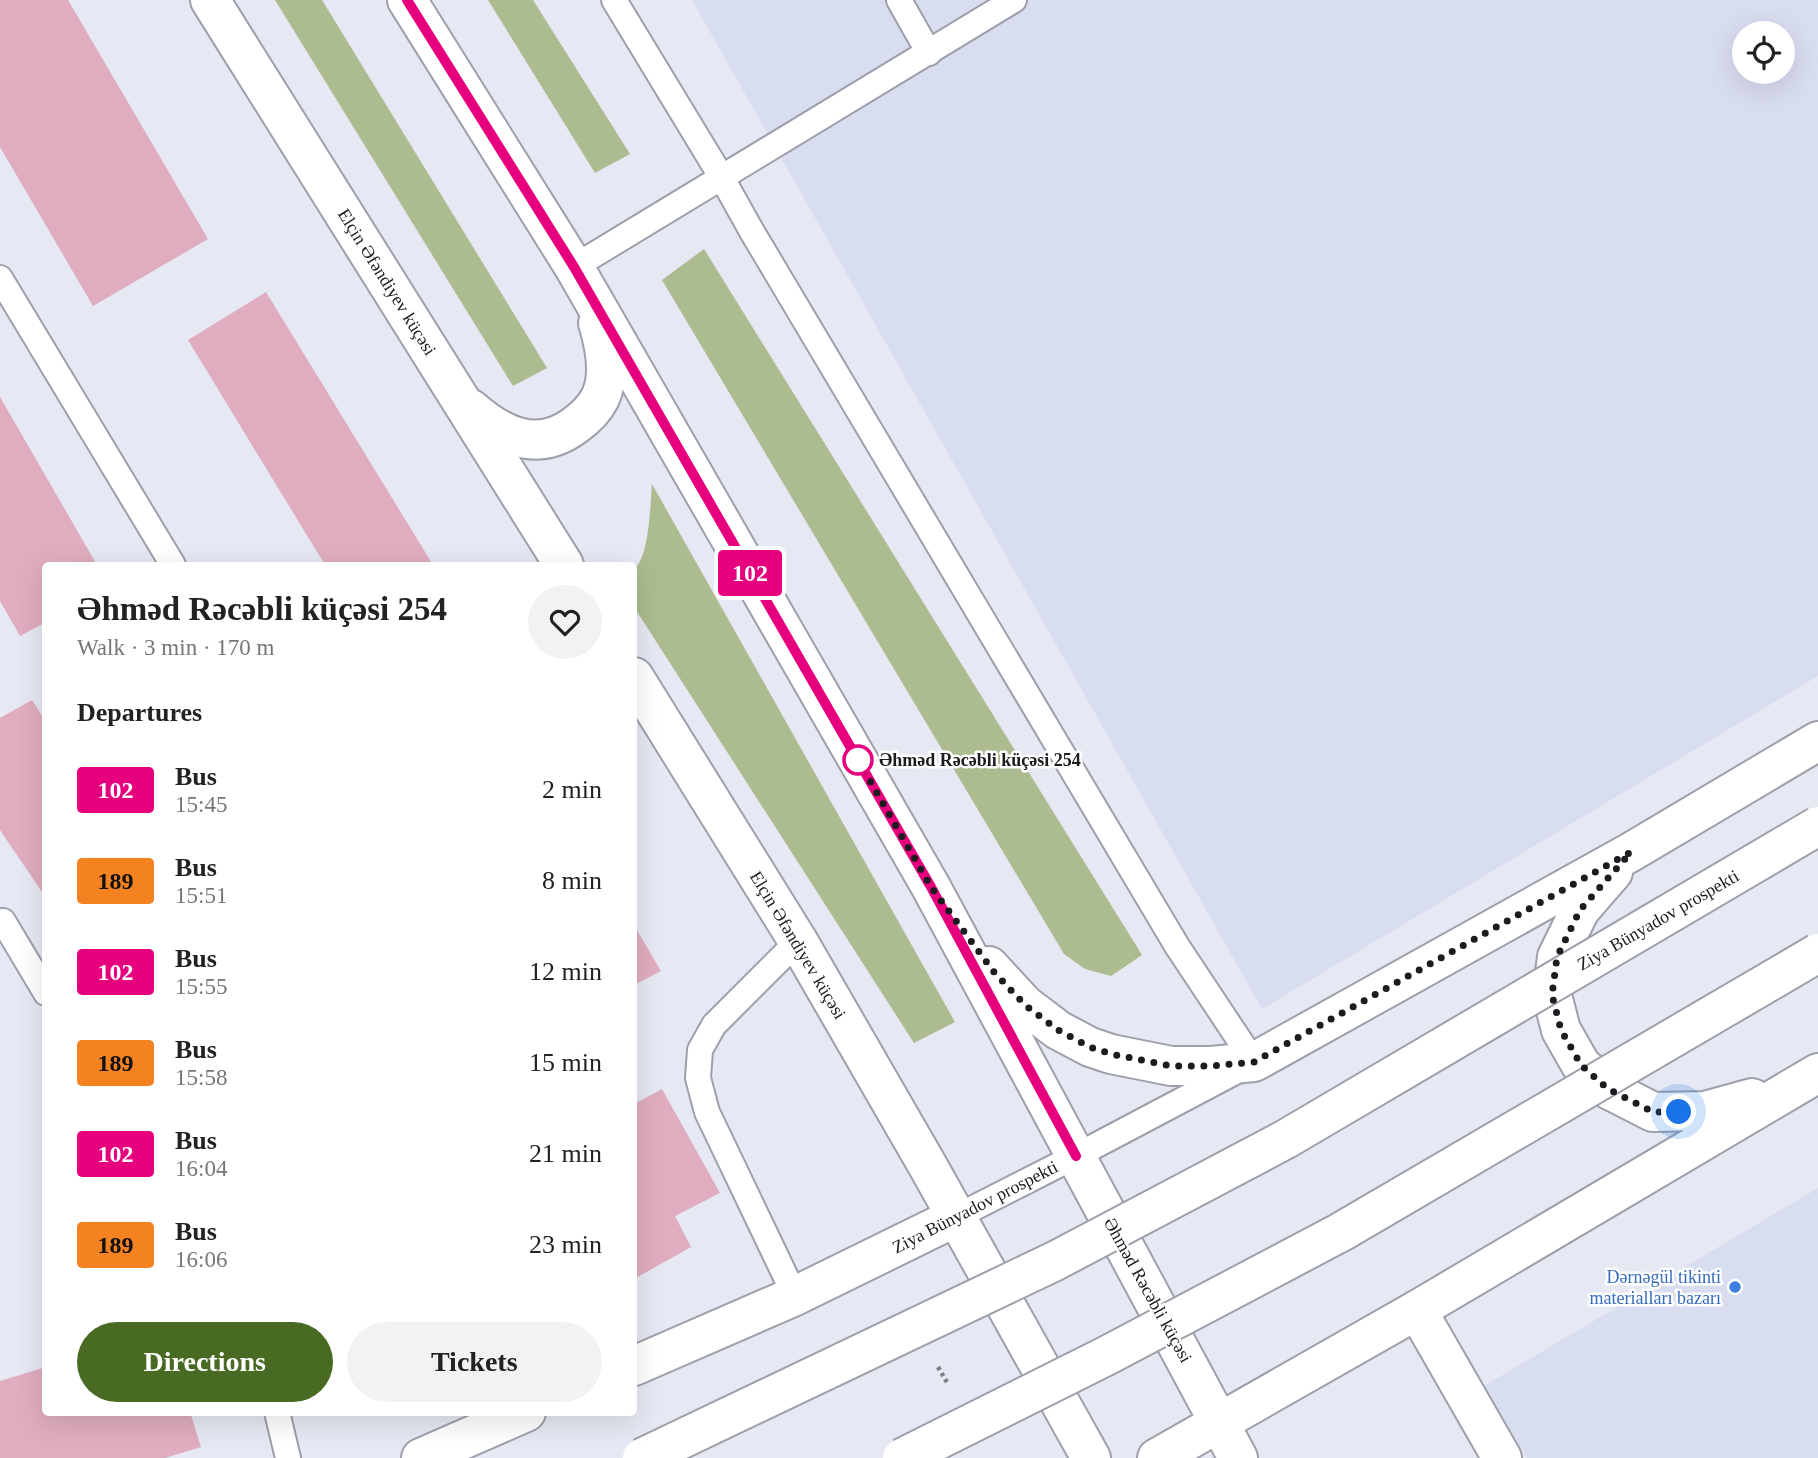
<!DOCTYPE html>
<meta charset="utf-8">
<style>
body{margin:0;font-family:Georgia,serif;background:#f2f2f2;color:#222;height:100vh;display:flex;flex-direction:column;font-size:26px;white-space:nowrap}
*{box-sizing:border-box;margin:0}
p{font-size:23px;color:#767676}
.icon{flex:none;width:38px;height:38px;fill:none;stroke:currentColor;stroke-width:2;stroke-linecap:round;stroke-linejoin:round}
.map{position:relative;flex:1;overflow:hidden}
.details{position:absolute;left:42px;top:562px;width:595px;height:854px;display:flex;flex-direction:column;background:#fff;border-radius:7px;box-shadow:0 7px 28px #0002}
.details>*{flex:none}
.badge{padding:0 14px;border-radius:5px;font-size:24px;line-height:46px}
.controls{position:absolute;left:1732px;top:21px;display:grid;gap:14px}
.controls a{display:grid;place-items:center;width:63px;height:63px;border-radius:50%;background:#fff;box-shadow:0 7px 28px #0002;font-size:35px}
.you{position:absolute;width:35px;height:35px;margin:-18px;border:5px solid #fff;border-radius:50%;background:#1a73e8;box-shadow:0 0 0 10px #1a73e833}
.map>.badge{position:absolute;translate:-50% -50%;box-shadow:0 0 0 4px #fff}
h2{padding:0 35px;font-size:26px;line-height:63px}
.round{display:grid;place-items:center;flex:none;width:74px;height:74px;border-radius:37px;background:#f2f2f2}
.overview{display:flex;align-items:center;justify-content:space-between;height:119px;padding:0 35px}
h1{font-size:33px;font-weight:800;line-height:52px}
.action{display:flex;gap:14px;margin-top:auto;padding:14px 35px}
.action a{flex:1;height:80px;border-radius:42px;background:#486a22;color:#fff;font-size:28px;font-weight:800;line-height:80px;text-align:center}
.action a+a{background:#f2f2f2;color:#222}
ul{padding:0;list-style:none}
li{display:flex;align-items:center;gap:21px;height:91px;padding:0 35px}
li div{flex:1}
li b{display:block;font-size:26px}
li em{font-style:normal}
li .badge{min-width:77px;font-weight:700;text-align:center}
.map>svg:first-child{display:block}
.built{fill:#d9ddf0;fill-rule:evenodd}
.forest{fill:#acbb90}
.building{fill:#dfadbf}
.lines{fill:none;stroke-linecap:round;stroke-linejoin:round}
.lane-casing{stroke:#9d9faa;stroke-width:28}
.street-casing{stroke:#9d9faa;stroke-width:42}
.secondary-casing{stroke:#9d9faa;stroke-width:42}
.path{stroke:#7e7f86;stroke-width:4.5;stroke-dasharray:3.5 3.5;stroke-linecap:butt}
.lane{stroke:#fff;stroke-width:24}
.street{stroke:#fff;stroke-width:38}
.secondary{stroke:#fff;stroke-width:38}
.primary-bridge-casing{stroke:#9d9faa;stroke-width:42;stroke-linecap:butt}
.primary-bridge{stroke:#fff;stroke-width:38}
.line-casing{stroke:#fff;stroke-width:16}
.line{stroke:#e6007e;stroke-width:10}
.walk{stroke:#1c1c20;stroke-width:7;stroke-dasharray:0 12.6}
.stop-dot{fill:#fff;stroke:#e6007e;stroke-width:3.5}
.shop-dot{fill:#3f7fe0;stroke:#fff;stroke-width:2.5}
.labels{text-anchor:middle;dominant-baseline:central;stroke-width:5;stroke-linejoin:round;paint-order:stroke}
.street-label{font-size:18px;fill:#1c1c20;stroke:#fff}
.stop-label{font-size:18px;font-weight:bold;fill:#1c1c20;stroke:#fff;text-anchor:start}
.shop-label{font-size:18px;fill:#366cbe;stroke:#fff;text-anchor:end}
</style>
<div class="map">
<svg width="1818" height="1458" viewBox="0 0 1818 1458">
<rect width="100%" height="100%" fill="#e6e8f3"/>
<g class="built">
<path d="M 692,0 L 1818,0 L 1818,676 L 1262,1009 ZM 1745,33 L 1783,33 L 1783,72 L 1745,72 Z"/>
<polygon points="1818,1188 1818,1458 1527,1458 1484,1386"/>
</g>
<g class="forest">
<polygon points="275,0 322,0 547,368 513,386"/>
<polygon points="488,0 533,0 630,154 595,173"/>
<polygon points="704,249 1142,955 1111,976 1085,969 1064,954 662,280"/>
<path d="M 652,484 L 955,1022 L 914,1043 L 634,607 L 634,570 C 650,554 650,506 652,484 Z"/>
</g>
<g class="building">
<polygon points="0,0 68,0 208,239 93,306 0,147"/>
<polygon points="266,292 433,565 325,565 188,340"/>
<polygon points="0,397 97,565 46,565 46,622 20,636 0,601"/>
<polygon points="32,700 46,722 46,898 0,830 0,718"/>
<polygon points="634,925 661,971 634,985"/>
<polygon points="662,1089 720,1193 675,1216 691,1247 634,1279 634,1104"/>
<polygon points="46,1367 46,1412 190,1412 201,1447 165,1458 0,1458 0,1381"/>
</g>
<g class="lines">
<defs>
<g id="lane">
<polyline points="614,0 722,178 751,230 1177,946 1254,1062 1076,1156 956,1217"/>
<polyline points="899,0 929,53"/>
<polyline points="574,267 1014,0"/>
<polyline points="0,278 173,565"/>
<polyline points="3,921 46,993"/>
<polyline points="795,1296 707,1112 698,1078 700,1050 714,1025 798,941"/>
<polyline points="277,1412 288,1458"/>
</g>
<polyline id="street" points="1417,1310 1502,1458"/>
<g id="secondary">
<polyline points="210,0 564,565"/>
<polyline points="407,0 574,267 931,887 1238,1458"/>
<path d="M 471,409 C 502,436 537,453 574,426 C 584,419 594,410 600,398 C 611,375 605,346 598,323"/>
<polyline points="634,677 798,941 929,1168 1091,1458"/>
<polyline points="1613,872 1580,910 1557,957 1552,995 1561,1030 1581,1065 1608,1089 1653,1112 1705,1111 1752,1098"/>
<polyline points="989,966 1025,1005 1058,1030 1090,1047 1111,1054 1171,1066 1211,1066 1254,1062 1631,852 1818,741"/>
<polyline points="634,1366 795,1296 956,1217"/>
<polyline points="421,1458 526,1412"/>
<polyline points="1157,1458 1417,1310 1818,1073"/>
</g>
</defs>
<use href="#lane" class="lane-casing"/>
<use href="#street" class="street-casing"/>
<use href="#secondary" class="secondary-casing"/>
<polyline class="path" points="938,1367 948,1384"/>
<use href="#lane" class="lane"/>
<use href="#street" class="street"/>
<use href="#secondary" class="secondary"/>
<defs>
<g id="primary-bridge">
<polyline points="642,1458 1055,1261 1286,1139 1818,826"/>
<polyline points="902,1458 1106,1356 1341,1232 1818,953"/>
</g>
</defs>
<use href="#primary-bridge" class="primary-bridge-casing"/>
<use href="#primary-bridge" class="primary-bridge"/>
</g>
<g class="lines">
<defs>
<polyline id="line" points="407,0 574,267 931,887 1076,1156"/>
</defs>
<use href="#line" class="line-casing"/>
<use href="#line" class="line"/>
<polyline class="walk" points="858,760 931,887 994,972 1025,1005 1058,1030 1090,1047 1111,1054 1171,1066 1211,1066 1254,1062 1631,852 1580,910 1557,957 1552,995 1561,1030 1581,1065 1608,1089 1653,1112 1679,1112"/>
</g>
<circle class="stop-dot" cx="858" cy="760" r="14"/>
<circle class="shop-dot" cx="1735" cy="1287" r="7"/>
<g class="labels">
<g class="street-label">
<text transform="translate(387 282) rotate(58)">Elçin Əfəndiyev küçəsi</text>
<text transform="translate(1658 920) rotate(-30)">Ziya Bünyadov prospekti</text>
<text transform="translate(798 945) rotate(59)">Elçin Əfəndiyev küçəsi</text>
<text transform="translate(975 1207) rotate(-27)">Ziya Bünyadov prospekti</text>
<text transform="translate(1148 1290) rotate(61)">Əhməd Rəcəbli küçəsi</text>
</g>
<g class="stop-label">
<text x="879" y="760">Əhməd Rəcəbli küçəsi 254</text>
</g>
<g class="shop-label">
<text x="1721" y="1277">Dərnəgül tikinti<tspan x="1721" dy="21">materialları bazarı</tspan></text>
</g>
</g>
</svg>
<div class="controls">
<a><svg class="icon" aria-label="locate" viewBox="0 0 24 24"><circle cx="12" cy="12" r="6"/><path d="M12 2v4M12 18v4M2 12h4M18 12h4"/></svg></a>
</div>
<div class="you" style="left:1679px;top:1112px"></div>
<b class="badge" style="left:750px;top:573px;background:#e6007e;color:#fff">102</b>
<section class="details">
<div class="overview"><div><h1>Əhməd Rəcəbli küçəsi 254</h1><p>Walk · 3 min · 170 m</p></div><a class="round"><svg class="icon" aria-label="heart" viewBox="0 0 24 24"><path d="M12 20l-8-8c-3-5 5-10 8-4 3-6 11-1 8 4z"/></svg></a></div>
<h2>Departures</h2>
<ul>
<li><span class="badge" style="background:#e6007e;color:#fff">102</span><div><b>Bus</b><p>15:45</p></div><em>2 min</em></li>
<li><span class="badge" style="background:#f58220;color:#111">189</span><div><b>Bus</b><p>15:51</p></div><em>8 min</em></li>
<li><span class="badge" style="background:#e6007e;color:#fff">102</span><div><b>Bus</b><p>15:55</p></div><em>12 min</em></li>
<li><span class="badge" style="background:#f58220;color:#111">189</span><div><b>Bus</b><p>15:58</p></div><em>15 min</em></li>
<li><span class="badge" style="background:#e6007e;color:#fff">102</span><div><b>Bus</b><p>16:04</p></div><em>21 min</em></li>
<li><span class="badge" style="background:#f58220;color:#111">189</span><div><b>Bus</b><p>16:06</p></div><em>23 min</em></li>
</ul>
<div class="action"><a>Directions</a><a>Tickets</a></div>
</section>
</div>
